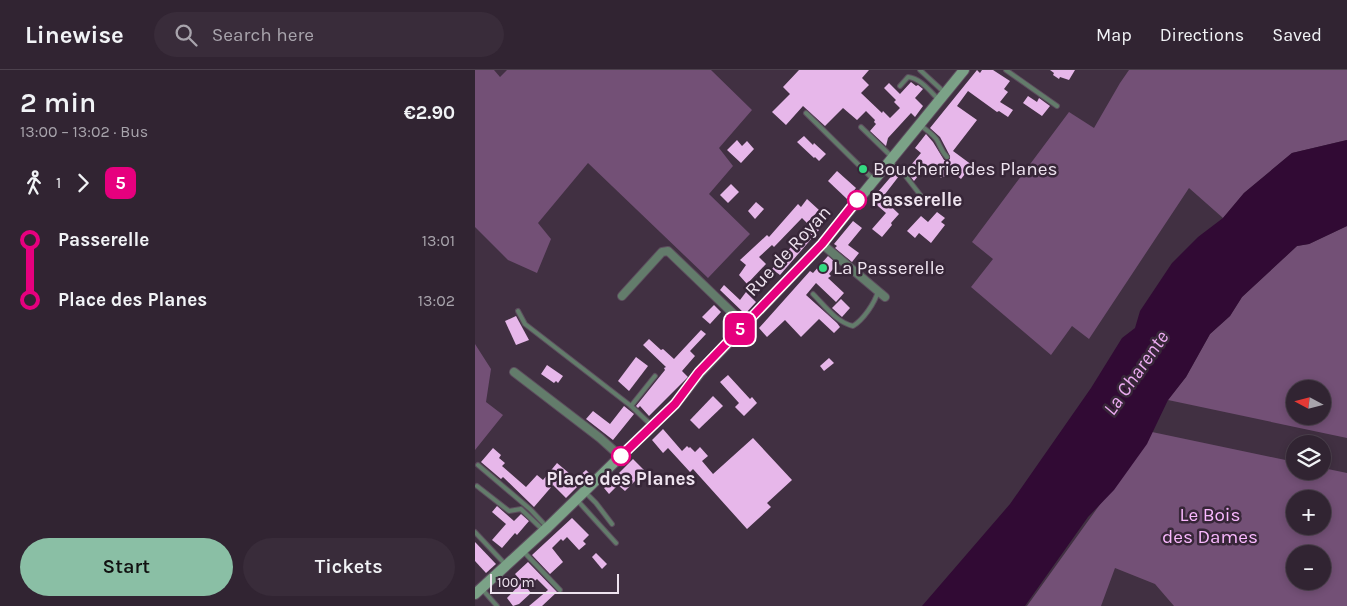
<!DOCTYPE html>
<meta charset="utf-8">
<style>
body{margin:0;font-family:Karla,sans-serif;background:#392c3a;color:#f1f3f6;height:100vh;display:flex;flex-direction:column;font-size:19px;white-space:nowrap}
*{box-sizing:border-box;margin:0}
p{font-size:16px;color:#a8a4ac}
.icon{flex:none;width:28px;height:28px;fill:none;stroke:currentColor;stroke-width:2;stroke-linecap:round;stroke-linejoin:round}
.map{position:relative;flex:1;overflow:hidden}
.details{display:flex;flex-direction:column;background:#312432;width:475px}
.details>*{flex:none}
.badge{padding:0 10px;border-radius:8px;font-size:18px;line-height:32px}
.needle{width:32px;rotate:277deg}
.fabs{position:absolute;left:811px;top:310px;display:grid;gap:10px}
.fabs a{display:grid;place-items:center;width:45px;height:45px;border-radius:50%;background:#312432;box-shadow:0 2px 8px #0003,0 0 0 1px #4c414d;font-size:25px}
.scale{position:absolute;left:15px;bottom:12px;width:129px;box-sizing:border-box;padding-left:5px;border:2px solid #eee3ef;border-top:0;font-size:14px;line-height:18px;white-space:nowrap;color:#eee3ef;-webkit-text-stroke:4px #372638;paint-order:stroke}
.map>.badge{position:absolute;translate:-50% -50%;box-shadow:0 0 0 2px #fff}
.legs{display:flex;align-items:center;gap:8px;height:55px;padding:0 20px;font-size:16px}
.legs p{margin-inline-start:auto}
.head{display:flex;align-items:center;justify-content:space-between;height:85px;padding:0 20px}
h1{font-size:28px;font-weight:600;line-height:38px}
.cta{display:flex;gap:10px;margin-top:auto;padding:10px 20px}
.cta a{flex:1;height:58px;border-radius:30px;background:#8abfa5;color:#111;font-size:20px;font-weight:600;line-height:58px;text-align:center}
.cta a+a{background:#392c3a;color:#f1f3f6}
ul{padding:0 20px;list-style:none}
li{display:flex;align-items:center;gap:18px;height:60px;font-size:19px}
li i{display:grid;place-items:center;width:8px;height:100%;margin:0 6px;background:currentColor}
li i::after{content:'';width:12px;height:12px;margin:-6px;border:4px solid;border-radius:50%;background:#312432}
li p{margin-inline-start:auto}
li:first-child i{background:linear-gradient(#0000 50%,currentColor 0)}
li:last-child i{background:linear-gradient(currentColor 50%,#0000 0)}
header{display:flex;align-items:center;gap:30px;box-sizing:border-box;height:70px;padding:0 25px;background:#312432;border-bottom:1px solid #4c414d}
header strong{font-size:24px}
nav{display:flex;gap:28px;margin-inline-start:auto;font-size:18px}
.search{width:350px;height:45px;background:#392c3a;display:flex;align-items:center;gap:12px;box-sizing:border-box;padding:0 18px;border-radius:28px;color:#a8a4ac;font-size:19px}
main{display:flex;flex:1;min-height:0}
.map>svg:first-child{display:block}
.green{fill:#735076;fill-rule:evenodd}
.water{fill:#310a34}
.building{fill:#e7b7ea}
.lines{fill:none;stroke-linecap:round;stroke-linejoin:round}
.lane-casing{stroke:#5d4d5e;stroke-width:6}
.street-casing{stroke:#5d4d5e;stroke-width:10}
.secondary-casing{stroke:#5d4d5e;stroke-width:12}
.lane{stroke:#637c6b;stroke-width:4}
.street{stroke:#637c6b;stroke-width:8}
.secondary{stroke:#7ba287;stroke-width:10}
.line-1-casing{stroke:#fff;stroke-width:11}
.line-1{stroke:#e6007e;stroke-width:8}
.poi-dot{fill:#34d881;stroke:#372638;stroke-width:2}
.stop-1-dot{fill:#fff;stroke:#e6007e;stroke-width:2.5}
.labels{text-anchor:middle;dominant-baseline:central;stroke-width:5;stroke-linejoin:round;paint-order:stroke}
.poi-label{font-size:19px;fill:#eee3ef;stroke:#372638;text-anchor:start}
.stop-label{font-size:19px;font-weight:bold;fill:#eee3ef;stroke:#372638;text-anchor:start}
.street-label{font-size:19px;fill:#eee3ef;stroke:#372638}
.park-label{font-size:19px;fill:#fab9ff;stroke:#372638}
.water-label{font-size:20px;font-style:italic;fill:#ebabf0;stroke:#372638}
</style>
<header>
<strong>Linewise</strong>
<div class="search"><svg class="icon" aria-label="search" viewBox="0 0 24 24"><circle cx="10" cy="10" r="6"/><path d="M15 15l6 6"/></svg>Search here</div>
<nav><a>Map</a><a>Directions</a><a>Saved</a></nav>
</header>
<main>
<section class="details">
<div class="head"><div><h1>2 min</h1><p>13:00 – 13:02 · Bus</p></div><b>€2.90</b></div>
<div class="legs"><svg class="icon" aria-label="walk" viewBox="0 0 24 24"><circle cx="13" cy="4" r="2"/><path d="M13 8l-2 6 4 7M11 14l-3 7M7 12l3-4h3l4 4"/></svg>1<svg class="icon" aria-label="forward" viewBox="0 0 24 24"><path d="M9 5l7 7-7 7"/></svg><b class="badge" style="background:#e6007e;color:#fff">5</b></div>
<ul>
<li><i style="color:#e6007e"></i><b>Passerelle</b><p>13:01</p></li>
<li><i style="color:#e6007e"></i><b>Place des Planes</b><p>13:02</p></li>
</ul>
<div class="cta"><a>Start</a><a>Tickets</a></div>
</section>
<div class="map">
<svg width="872" height="536" viewBox="0 0 872 536">
<rect width="100%" height="100%" fill="#413042"/>
<g class="green">
<polygon points="0,0 19,0 25,7 32,0 236,0 277,40 244,78 258,96 234,124 275,164 233,208 113,93 63,153 76,169 62,203 33,190 0,157"/>
<polygon points="654,0 872,0 872,70 817,83 769,123 748,148 714,118 614,269 597,256 576,285 496,217 518,189 497,172 594,42 619,58 645,13"/>
<path d="M 872,156 L 872,368 L 693,330 L 711,307 L 735,264 L 755,246 L 767,227 L 822,176 L 834,174 ZM 820,319 L 848,319 L 848,346 L 820,346 Z"/>
<polygon points="0,274 16,299 11,332 28,345 0,380"/>
<path d="M 677,362 L 820,392 L 820,401 L 848,401 L 848,398 L 872,403 L 872,536 L 699,536 L 680,514 L 640,498 L 626,536 L 552,536 ZM 820,429 L 848,429 L 848,456 L 820,456 ZM 820,484 L 848,484 L 848,511 L 820,511 Z"/>
</g>
<polygon class="water" points="872,70 872,156 834,174 822,176 767,227 755,246 735,264 711,307 693,330 672,374 639,420 613,447 550,536 447,536 535,434 616,318 647,268 660,258 665,241 697,193 723,167 748,148 769,123 817,83"/>
<g class="building">
<polygon points="324,0 394,0 387,8 394,15 386,23 407,43 408,41 415,48 425,38 419,32 421,30 409,18 414,13 425,24 436,12 441,16 443,15 448,19 440,28 448,36 440,47 436,43 413,68 411,76 395,61 401,54 399,52 400,50 391,41 382,50 368,38 350,56 328,36 311,55 297,42 315,24 308,17"/>
<polygon points="502,0 505,3 507,0 518,0 535,11 529,19 533,22 525,32 538,40 533,47 524,41 522,42 493,21 482,36 502,50 478,81 497,95 486,109 475,100 469,107 468,106 466,108 451,96 439,111 431,101 446,83 440,78 451,64 458,72 469,90 472,91 475,89 475,86 465,67 455,58"/>
<polygon points="575,0 600,0 594,10 585,7 584,9 578,5 579,3"/>
<polygon points="553,26 562,32 564,28 575,36 567,46 548,33"/>
<polygon points="329,66 338,75 339,73 351,84 344,91 340,87 339,88 322,72"/>
<polygon points="262,70 267,76 272,71 279,79 266,93 252,80"/>
<polygon points="362,101 381,118 372,129 353,111"/>
<polygon points="420,102 424,106 407,128 424,144 416,153 417,155 407,167 397,159 411,143 396,130"/>
<polygon points="256,114 264,122 253,133 245,125"/>
<polygon points="332,129 344,140 332,153 327,148 299,177 297,175 284,187 291,194 272,214 264,205 271,195 265,190 292,165 294,167 323,134 326,137"/>
<polygon points="281,132 289,139 280,149 273,141"/>
<polygon points="462,142 470,148 466,152 470,155 456,173 444,163 440,168 432,161 446,146 453,152"/>
<polygon points="378,151 387,158 373,175 384,183 377,192 360,178 362,176 359,174"/>
<polygon points="336,154 344,160 305,205 297,199"/>
<polygon points="353,186 362,194 354,204 356,206 353,208 369,223 361,232 341,213 331,225 362,253 365,257 359,263 344,249 326,267 310,250 292,267 284,258 335,201 338,203"/>
<polygon points="249,215 265,230 271,222 281,232 270,244 245,220"/>
<polygon points="366,229 375,238 367,247 357,238"/>
<polygon points="239,235 246,242 235,254 227,247"/>
<polygon points="41,246 54,270 41,275 30,251"/>
<polygon points="226,260 231,264 215,281 220,286 207,301 213,307 174,346 165,336 163,338 161,336 190,300 189,298 191,297 168,275 174,269 186,280 188,279 199,289"/>
<polygon points="161,287 173,296 154,321 143,311"/>
<polygon points="354,288 359,293 349,301 345,296"/>
<polygon points="72,295 88,306 83,313 81,311 79,313 66,304"/>
<polygon points="253,305 275,329 277,327 282,333 269,346 260,337 264,333 245,312"/>
<polygon points="238,326 248,336 224,359 215,350"/>
<polygon points="149,336 159,344 138,370 111,349 118,341 135,354"/>
<polygon points="188,359 207,381 212,376 214,378 215,377 220,382 225,377 233,386 227,391 238,404 278,368 317,410 292,433 296,437 272,459 218,399 215,402 193,378 188,383 177,370"/>
<polygon points="18,378 26,385 24,388 30,393 27,396 51,417 62,405 68,410 82,393 101,409 111,400 115,404 91,428 78,415 59,437 28,407 26,409 6,392"/>
<polygon points="158,389 170,401 150,421 143,415 134,424 129,418"/>
<polygon points="22,436 39,451 46,444 54,451 42,465 40,463 27,478 17,470 31,454 17,442"/>
<polygon points="97,448 114,465 108,471 111,474 104,480 92,467 88,471 86,469 77,478 88,492 75,504 57,485"/>
<polygon points="0,472 21,494 11,503 0,491"/>
<polygon points="121,483 132,494 127,499 117,487"/>
<polygon points="53,492 82,522 67,536 54,536 73,520 62,509 52,518 56,523 44,534 38,536 32,528 47,512 40,504"/>
</g>
<g class="lines">
<defs>
<g id="lane">
<polyline points="445,0 469,22"/>
<polyline points="531,0 582,36"/>
<path d="M 425,16 L 433,7 C 445,8 455,21 463,29"/>
<polyline points="331,43 399,110"/>
<path d="M 445,55 C 451,60 460,65 463,72 C 466,78 467,82 472,87"/>
<polyline points="386,57 417,87"/>
<polyline points="415,92 429,104 450,131"/>
<path d="M 338,224 C 350,236 361,252 378,256 C 388,250 400,233 403,221"/>
<polyline points="43,241 50,254 156,336 173,352"/>
<polyline points="156,336 180,306"/>
<polyline points="3,395 55,439 71,456"/>
<polyline points="2,416 34,441 46,439 68,460"/>
<polyline points="111,423 121,433 137,454"/>
<polyline points="102,430 141,473"/>
<polyline points="0,462 30,494"/>
<polyline points="49,482 85,520"/>
<polyline points="7,519 22,536"/>
</g>
<g id="street">
<polyline points="347,174 410,227"/>
<polyline points="147,226 187,182 193,181 269,254"/>
<polyline points="39,302 125,368 146,387"/>
</g>
<g id="secondary">
<polyline points="150,382 200,334 225,302 347,174 489,0"/>
<polyline points="0,524 73,457 153,379"/>
</g>
</defs>
<use href="#lane" class="lane-casing"/>
<use href="#street" class="street-casing"/>
<use href="#secondary" class="secondary-casing"/>
<use href="#lane" class="lane"/>
<use href="#street" class="street"/>
<use href="#secondary" class="secondary"/>
</g>
<g class="lines">
<defs>
<polyline id="line-1" points="146,386 200,334 224,302 347,174 382,130"/>
</defs>
<use href="#line-1" class="line-1-casing"/>
<use href="#line-1" class="line-1"/>
</g>
<g class="poi-dot">
<circle cx="388" cy="99" r="5"/>
<circle cx="348" cy="198" r="5"/>
</g>
<g class="stop-1-dot">
<circle cx="382" cy="130" r="9"/>
<circle cx="146" cy="386" r="9"/>
</g>
<g class="labels">
<g class="poi-label">
<text x="398" y="99">Boucherie des Planes</text>
<text x="358" y="198">La Passerelle</text>
</g>
<g class="stop-label">
<text x="396" y="130">Passerelle</text>
<text x="146" y="409" text-anchor="middle">Place des Planes</text>
</g>
<g class="street-label">
<text transform="translate(313 181) rotate(-47)">Rue de Royan</text>
</g>
<g class="park-label">
<text x="735" y="445">Le Bois<tspan x="735" dy="22">des Dames</tspan></text>
</g>
<g class="water-label">
<text transform="translate(661 303) rotate(-55)">La Charente</text>
</g>
</g>
</svg>
<div class="fabs">
<a><svg class="needle" viewBox="-14 -14 28 28"><path d="M0-13l5 13h-10z" fill="#e53935"/><path d="M0 13l5-13h-10z" fill="#a8a4ac"/></svg></a>
<a><svg class="icon" aria-label="layers" viewBox="0 0 24 24"><path d="M12 4l9 5-9 5-9-5zM3 14l9 5 9-5"/></svg></a>
<a>+</a>
<a>−</a>
</div>
<div class="scale">100 m</div>
<b class="badge" style="left:265px;top:259px;background:#e6007e;color:#fff">5</b>
</div>
</main>
